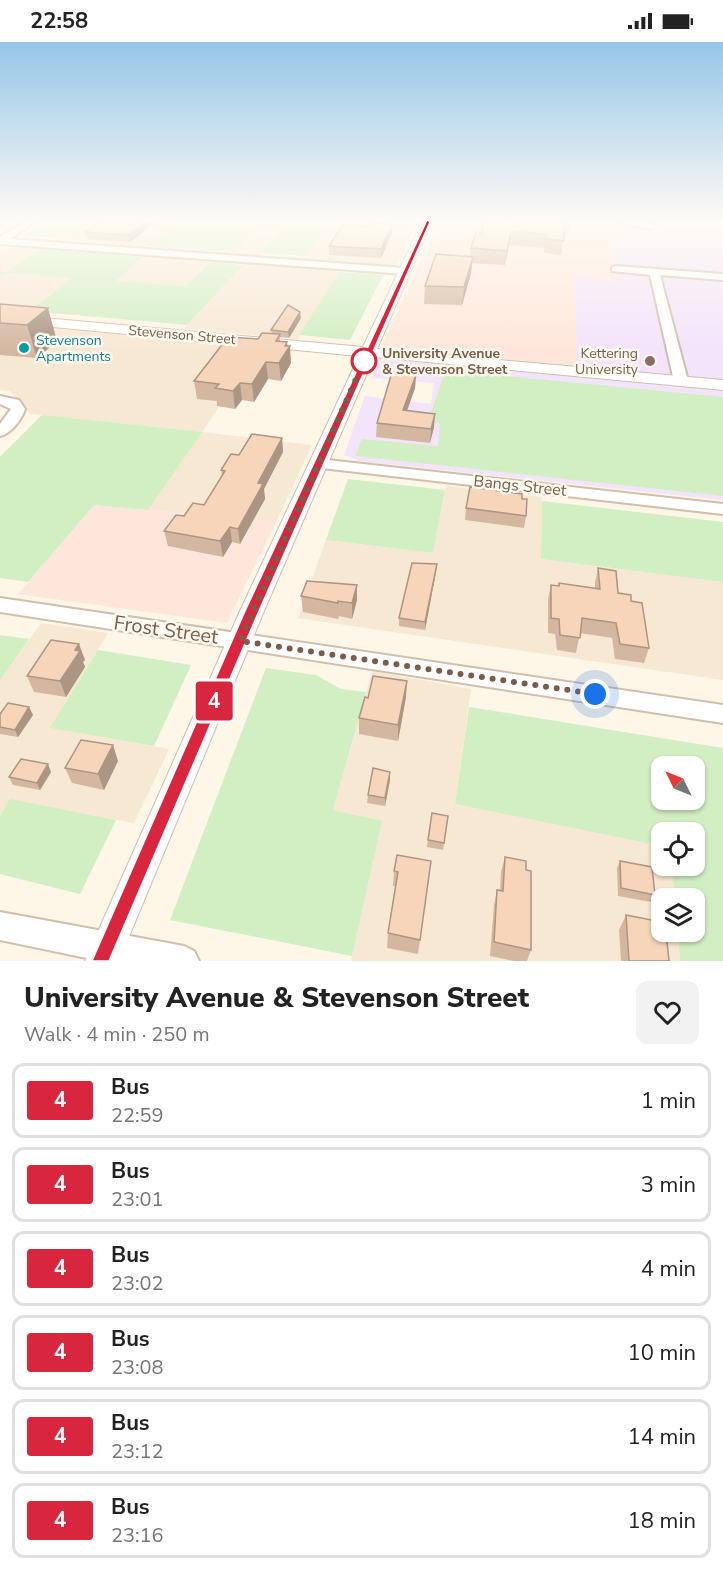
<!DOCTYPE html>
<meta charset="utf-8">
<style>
body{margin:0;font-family:"Nunito Sans",sans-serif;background:#f2f2f2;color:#222;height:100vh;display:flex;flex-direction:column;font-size:22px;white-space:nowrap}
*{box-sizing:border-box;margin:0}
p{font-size:20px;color:#767676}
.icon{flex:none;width:33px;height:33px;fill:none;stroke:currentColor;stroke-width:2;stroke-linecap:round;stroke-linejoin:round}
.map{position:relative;height:919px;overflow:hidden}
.details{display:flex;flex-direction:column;background:#fff;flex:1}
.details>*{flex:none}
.badge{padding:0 12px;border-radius:4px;font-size:21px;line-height:39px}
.needle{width:39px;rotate:313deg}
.tools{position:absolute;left:651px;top:714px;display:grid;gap:12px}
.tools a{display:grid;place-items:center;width:54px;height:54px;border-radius:12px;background:#fff;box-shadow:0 2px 4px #0004;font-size:30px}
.you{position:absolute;width:30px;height:30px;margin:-15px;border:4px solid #fff;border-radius:50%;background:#1a73e8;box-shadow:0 0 0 9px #1a73e833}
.map>.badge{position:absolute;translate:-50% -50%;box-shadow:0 0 0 3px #fff}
.round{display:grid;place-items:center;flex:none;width:63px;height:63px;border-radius:12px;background:#f2f2f2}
.overview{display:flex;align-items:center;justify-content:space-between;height:102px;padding:0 24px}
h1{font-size:28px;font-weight:800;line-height:45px}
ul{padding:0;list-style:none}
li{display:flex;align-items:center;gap:18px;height:75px;margin:0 12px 9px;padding:0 12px;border:3px solid #e0e0e0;border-radius:12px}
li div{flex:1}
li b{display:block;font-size:22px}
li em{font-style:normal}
li .badge{min-width:66px;font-weight:700;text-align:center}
.status{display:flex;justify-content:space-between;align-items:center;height:42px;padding:0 30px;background:#fff;direction:ltr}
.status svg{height:16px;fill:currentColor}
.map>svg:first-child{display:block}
.residential{fill:#f7e8d4}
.commercial{fill:#ffe6da}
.education{fill:#f3e3fb}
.green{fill:#d2eec3;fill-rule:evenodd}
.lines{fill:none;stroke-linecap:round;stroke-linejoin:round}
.minor-casing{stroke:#d2beaa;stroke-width:4}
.tertiary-casing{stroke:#d2beaa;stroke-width:2}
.minor{fill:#fff;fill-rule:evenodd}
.tertiary{fill:#fff;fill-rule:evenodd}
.wall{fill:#d4b7a1}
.shaded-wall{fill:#ac9583}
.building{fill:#f6d5bb;stroke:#ac9583;stroke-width:1.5}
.line{fill:#d7263d;stroke:#fff;stroke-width:1.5}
.walk{stroke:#7b5c48;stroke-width:6;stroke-dasharray:0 10.8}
.culture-dot{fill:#0f9aa8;stroke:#fff9ef;stroke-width:2}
.stop-dot{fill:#fff;stroke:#d7263d;stroke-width:3}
.education-dot{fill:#8d6e63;stroke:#fff9ef;stroke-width:2}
.labels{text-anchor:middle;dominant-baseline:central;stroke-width:5;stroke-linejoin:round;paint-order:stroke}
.far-street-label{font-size:14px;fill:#7b5c48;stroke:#fff9ef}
.far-culture-label{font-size:14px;fill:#0d838f;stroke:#fff9ef;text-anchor:start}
.far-stop-label{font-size:14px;font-weight:bold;fill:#7b5c48;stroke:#fff9ef;text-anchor:start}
.far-education-label{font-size:14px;fill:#785e54;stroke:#fff9ef;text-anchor:end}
.street-label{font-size:16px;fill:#7b5c48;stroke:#fff9ef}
.near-street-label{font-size:20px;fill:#7b5c48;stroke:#fff9ef}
</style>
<div class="status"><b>22:58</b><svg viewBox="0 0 49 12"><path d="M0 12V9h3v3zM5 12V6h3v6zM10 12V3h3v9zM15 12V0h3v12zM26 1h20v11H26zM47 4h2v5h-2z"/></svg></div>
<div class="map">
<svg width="723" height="919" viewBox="0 0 723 919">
<rect width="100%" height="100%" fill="#fef6e6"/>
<g class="residential">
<polygon points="107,180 174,180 143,206 77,201"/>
<polygon points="257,184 282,186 259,215 233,213"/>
<polygon points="370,186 413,189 396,225 302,218 323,190 366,193"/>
<polygon points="7,205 40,207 8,231 73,236 27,272 0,270 0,235 6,231 0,230 0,209"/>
<polygon points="146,212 212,217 186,244 115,239"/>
<polygon points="245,220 341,227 297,297 184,287"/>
<polygon points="4,282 259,305 202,390 312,403 276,480 148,468 201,390 30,372 10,349 0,348 0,286"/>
<polygon points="446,444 542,455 541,517 723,540 723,638 298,576 326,498 433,511"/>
<polygon points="41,581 108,591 51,686 169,707 134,781 11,758 0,774 0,639"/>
<polygon points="372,629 471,647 455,762 661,804 662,824 671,824 675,856 662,856 662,890 678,890 680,919 351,919 382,779 333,768"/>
</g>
<g class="commercial">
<polygon points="439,180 610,181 616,239 575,235 577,324 381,306"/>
<polygon points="94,463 276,480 227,581 18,552"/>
</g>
<polygon class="education" points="610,180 723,180 723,458 359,419 344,413 365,354 431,362 434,341 372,336 377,323 384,318 479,325 470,373 504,376 512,328 577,334 575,235 616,239"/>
<g class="green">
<polygon points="47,180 107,180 81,198 24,194"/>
<polygon points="174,180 411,180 406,188 370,186 366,193 323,190 305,214 262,211 281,186 257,184 235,210 146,204"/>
<polygon points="40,207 142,215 116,239 186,244 210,220 243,223 187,283 30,269 72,236 7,231 0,235 0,230 7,230"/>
<polygon points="339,230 383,233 350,298 299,293"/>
<polygon points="452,329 723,355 723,454 355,414 362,397 438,404 440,382 428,379 445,330"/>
<polygon points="42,373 202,390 148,468 94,463 28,540 0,536 0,415"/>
<polygon points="348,437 445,448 433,511 326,498"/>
<polygon points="542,459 723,480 723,540 541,517"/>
<polygon points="0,593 29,597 0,639"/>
<polygon points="98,608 191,623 154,704 50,686"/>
<polygon points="266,626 316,633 341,647 366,650 333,768 382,779 352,914 170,878"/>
<path d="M 469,665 L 723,706 L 723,919 L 680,919 L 678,890 L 694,890 L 694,856 L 675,856 L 671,824 L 694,824 L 694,790 L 662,790 L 661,804 L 455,762 ZM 662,724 L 694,724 L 694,758 L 662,758 Z"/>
<polygon points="10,757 116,778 80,852 0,832 0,774"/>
</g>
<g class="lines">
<defs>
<g id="minor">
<polygon points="25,180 35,180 10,197 404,226 409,229 404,232 0,202 0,195"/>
<polygon points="616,180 642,180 655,184 651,187"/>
<polygon points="616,224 723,232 723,238 660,233 688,339 686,342 681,343 674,339 650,233 612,229 612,225"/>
<path d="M 0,354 L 19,358 L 25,367 C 22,377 11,392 0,394 L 0,382 L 11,367 L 0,362 Z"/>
<polygon points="318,417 723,462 723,472 313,425 310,422"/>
<polygon points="0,556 723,663 723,681 0,570"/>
<polygon points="0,870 184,904 194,909 199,919 101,919 0,898"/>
</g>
<polygon id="tertiary" points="422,180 432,180 377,307 723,338 723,348 374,315 264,569 119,919 85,919 240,569 359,314 0,280 0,272 363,305"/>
</defs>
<use href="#minor" class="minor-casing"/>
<use href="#tertiary" class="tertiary-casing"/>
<use href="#minor" class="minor"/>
<use href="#tertiary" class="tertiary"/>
</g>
<g class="wall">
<polygon points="100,180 154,180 154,182 130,200 87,197 85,190"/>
<polygon points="484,180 570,180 569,192 564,191 561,213 544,211 544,206 509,203 505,223 472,221 471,231 462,263 424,262 425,244 470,215 471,206 481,191"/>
<polygon points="392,183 392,191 381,216 329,213 329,204 373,185"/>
<polygon points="0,262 57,299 37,316 0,313"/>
<polygon points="301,276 289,296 280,295 280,299 288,304 291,321 281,339 268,337 254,360 242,358 235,367 217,364 217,359 197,357 194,339 258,297 272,292 271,288"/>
<polygon points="416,333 415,346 407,369 434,385 430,401 376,395 377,381"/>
<polygon points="282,396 283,410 264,447 265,457 240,502 232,500 223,515 168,504 164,489 184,474 204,463 222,435 221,428"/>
<polygon points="522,457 526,474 524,486 465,478 466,466"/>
<polygon points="437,522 436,530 425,588 399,584 399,576"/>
<polygon points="598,526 618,551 631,559 649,606 644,621 615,617 612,596 580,591 576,611 557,608 555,592 548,591 548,557 551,543 558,544 559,541 595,546 595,541"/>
<polygon points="301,554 357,558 352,577 339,574 338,577 303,570"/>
<polygon points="85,618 83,620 85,625 66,655 34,650 27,634"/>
<polygon points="406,655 398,699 359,692 359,676 368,656"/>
<polygon points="29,665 33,673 18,695 0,692 0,672"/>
<polygon points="118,719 104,748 72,741 65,726"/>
<polygon points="51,730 40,748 13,743 9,735"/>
<polygon points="390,738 385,764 367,761 368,753"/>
<polygon points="432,771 448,774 443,808 427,805"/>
<polygon points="505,815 526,828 531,908 527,919 514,919 490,914 494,863 497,848 500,849 501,830"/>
<polygon points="620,819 655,853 651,860 618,854 617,826"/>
<polygon points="394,829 429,834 418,912 387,906 388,891 395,844 393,844"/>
<polygon points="626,873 669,919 621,919 619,888"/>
</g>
<g class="shaded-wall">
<polygon points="146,180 154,180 154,182 130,200 128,193"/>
<polygon points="392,183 392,191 381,216 381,207"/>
<polygon points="511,189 509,203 505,223 507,209"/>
<polygon points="473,215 471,231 462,263 464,245"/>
<polygon points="48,266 57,299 37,316 27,283"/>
<polygon points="300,270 301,276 289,296 288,290"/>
<polygon points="287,300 288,307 290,304 291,321 281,339 279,321 285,304"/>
<polygon points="266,320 268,337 254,360 252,342"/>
<polygon points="416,333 415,346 402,382 403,368"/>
<polygon points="240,341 242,358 235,367 233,349"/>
<polygon points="435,372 434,385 430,401 431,387"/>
<polygon points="282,396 283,410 264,447 265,457 240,502 238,487 258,441"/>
<polygon points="230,485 232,500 223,515 220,499"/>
<polygon points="437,522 436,530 425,588 425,580"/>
<polygon points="357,543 357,558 352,577 352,561"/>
<polygon points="79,602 85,618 83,620 85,625 66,655 60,639 75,608"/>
<polygon points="407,639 406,655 398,699 398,683"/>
<polygon points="29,665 33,673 18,695 15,688"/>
<polygon points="113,703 118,719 104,748 98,732"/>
<polygon points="48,722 51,730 40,748 37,741"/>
<polygon points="390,730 390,738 385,764 385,756"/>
</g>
<g class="building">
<polygon points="100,180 146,180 128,193 85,190"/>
<polygon points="484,180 564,180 564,199 546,197 546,192 511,189 507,209 471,206 476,190 481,191"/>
<polygon points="375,181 392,183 381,207 329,204 343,183 373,185"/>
<polygon points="436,212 473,215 464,245 425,244"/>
<polygon points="0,262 48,266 27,283 0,281"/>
<polygon points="288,263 300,270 288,290 271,288"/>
<polygon points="262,291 280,292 276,299 287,300 285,304 290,304 279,321 266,320 252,342 240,341 233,349 215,346 219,342 194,339 228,295 258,297"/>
<polygon points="392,330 416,333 403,368 435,372 431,387 377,381"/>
<polygon points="252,392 282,396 258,441 263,442 238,487 230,485 220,499 164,489 176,473 184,474 193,461 204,463 225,429 221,428 231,412 239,413"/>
<polygon points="470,445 522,452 522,457 527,457 526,474 466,466"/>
<polygon points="412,521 437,522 425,580 399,576"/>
<polygon points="598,526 616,529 618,551 631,553 631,559 642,561 649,606 620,602 616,581 582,576 580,596 560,593 559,577 551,576 551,543 559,544 559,541 600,547"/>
<polygon points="307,539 357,543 352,561 338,559 338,561 301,554"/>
<polygon points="51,598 79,602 75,608 80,609 60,639 27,634"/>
<polygon points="373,634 407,639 398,683 359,676 365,655 368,656"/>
<polygon points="8,661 29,665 15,688 0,685 0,672"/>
<polygon points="81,698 113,703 98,732 65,726"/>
<polygon points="21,717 48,722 37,741 9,735"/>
<polygon points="373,726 390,730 385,756 368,753"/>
<polygon points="432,771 448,774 444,801 428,798"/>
<polygon points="397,813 431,819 420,898 388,891 398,830 394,829"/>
<polygon points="505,815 526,819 526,828 531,829 531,908 494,900 497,848 503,849"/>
<polygon points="620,819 652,825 655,853 621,846"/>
<polygon points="626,873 662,880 662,890 666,890 669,919 629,919"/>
</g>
<linearGradient id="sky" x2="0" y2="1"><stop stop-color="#95c6e9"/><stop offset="0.58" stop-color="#fffbf4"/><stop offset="1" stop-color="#fffbf4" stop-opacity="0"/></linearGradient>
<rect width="723" height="309" fill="url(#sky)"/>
<polygon class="line" points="427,178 430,180 259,569 109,919 92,919 95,912 245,569"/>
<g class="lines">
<polyline class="walk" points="364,319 240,599 595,652"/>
</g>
<circle class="culture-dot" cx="24" cy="306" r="6"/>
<circle class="stop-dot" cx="364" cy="319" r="12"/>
<circle class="education-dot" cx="650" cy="319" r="6"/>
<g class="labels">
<g class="far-street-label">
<text transform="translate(182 293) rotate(5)">Stevenson Street</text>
</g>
<g class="far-culture-label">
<text x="36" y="298">Stevenson<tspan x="36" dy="16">Apartments</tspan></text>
</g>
<g class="far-stop-label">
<text x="382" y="311">University Avenue<tspan x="382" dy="16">&amp; Stevenson Street</tspan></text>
</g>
<g class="far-education-label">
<text x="638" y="311">Kettering<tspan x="638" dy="16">University</tspan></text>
</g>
<g class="street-label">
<text transform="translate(520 444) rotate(6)">Bangs Street</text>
</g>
<g class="near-street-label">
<text transform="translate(166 588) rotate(8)">Frost Street</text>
</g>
</g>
</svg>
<div class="tools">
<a><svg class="needle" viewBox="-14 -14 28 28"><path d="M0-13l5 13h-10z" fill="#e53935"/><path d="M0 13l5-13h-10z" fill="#767676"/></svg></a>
<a><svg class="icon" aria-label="locate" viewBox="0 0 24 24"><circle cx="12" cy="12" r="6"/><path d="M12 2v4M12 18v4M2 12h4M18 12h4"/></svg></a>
<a><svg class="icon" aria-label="layers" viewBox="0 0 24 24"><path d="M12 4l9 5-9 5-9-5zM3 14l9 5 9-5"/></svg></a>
</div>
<div class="you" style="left:595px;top:652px"></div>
<b class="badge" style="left:214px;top:659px;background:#d7263d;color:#fff">4</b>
</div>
<section class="details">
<div class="overview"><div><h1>University Avenue &amp; Stevenson Street</h1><p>Walk · 4 min · 250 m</p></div><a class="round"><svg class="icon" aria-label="heart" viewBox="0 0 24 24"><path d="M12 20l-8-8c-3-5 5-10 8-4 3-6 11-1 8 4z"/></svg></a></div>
<ul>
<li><span class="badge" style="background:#d7263d;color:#fff">4</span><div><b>Bus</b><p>22:59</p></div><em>1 min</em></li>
<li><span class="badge" style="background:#d7263d;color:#fff">4</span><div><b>Bus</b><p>23:01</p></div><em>3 min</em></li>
<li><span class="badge" style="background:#d7263d;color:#fff">4</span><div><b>Bus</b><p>23:02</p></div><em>4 min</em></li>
<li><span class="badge" style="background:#d7263d;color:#fff">4</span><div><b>Bus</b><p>23:08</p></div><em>10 min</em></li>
<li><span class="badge" style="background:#d7263d;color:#fff">4</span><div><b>Bus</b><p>23:12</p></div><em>14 min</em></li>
<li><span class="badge" style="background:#d7263d;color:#fff">4</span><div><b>Bus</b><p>23:16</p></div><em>18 min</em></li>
</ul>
</section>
